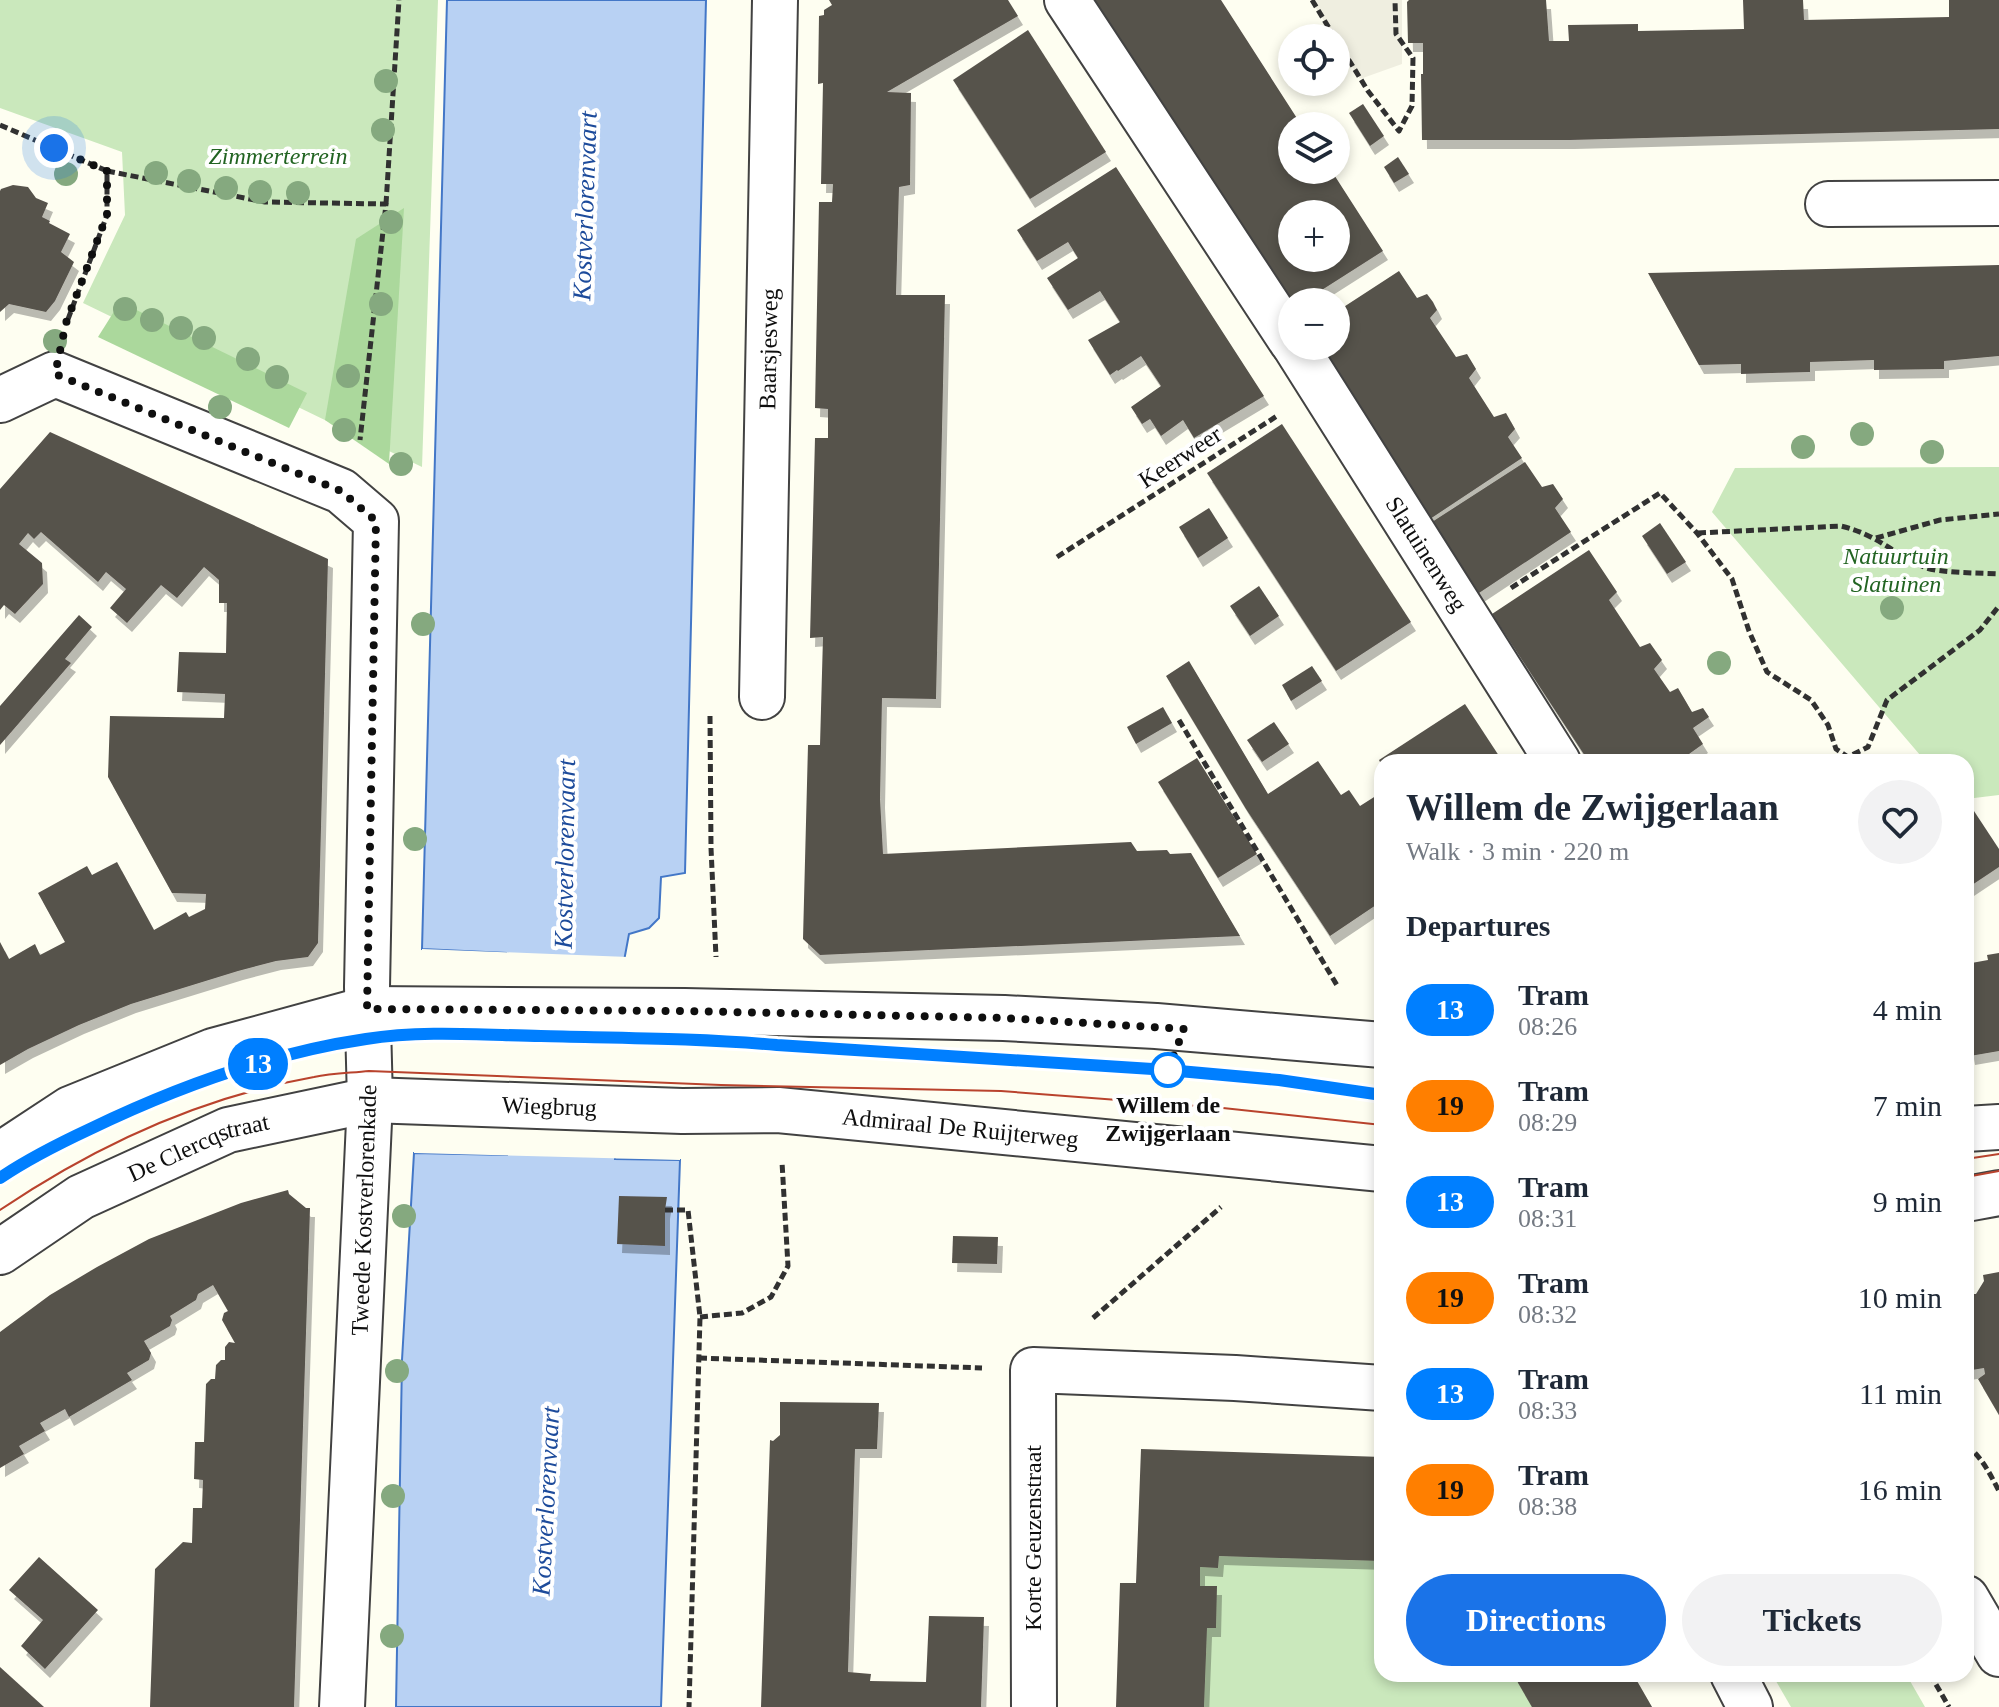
<!DOCTYPE html>
<meta charset="utf-8">
<style>
body{margin:0;font-family:"Times New Roman",serif;background:#f2f2f3;color:#1f2937;height:100vh;display:flex;flex-direction:column;font-size:30px;white-space:nowrap}
*{box-sizing:border-box;margin:0}
p{font-size:26px;color:#747a83}
.icon{flex:none;width:44px;height:44px;fill:none;stroke:currentColor;stroke-width:2;stroke-linecap:round;stroke-linejoin:round}
.map{position:relative;flex:1;overflow:hidden}
.side{position:absolute;left:1374px;top:754px;width:600px;height:928px;display:flex;flex-direction:column;background:#fff;border-radius:24px;box-shadow:0 4px 12px #0003}
.side>*{flex:none}
.badge{padding:0 16px;border-radius:26px;font-size:28px;line-height:52px}
.buttons{position:absolute;left:1278px;top:24px;display:grid;gap:16px}
.buttons a{display:grid;place-items:center;width:72px;height:72px;border-radius:50%;background:#fff;box-shadow:0 4px 12px #0003;font-size:40px}
.you{position:absolute;width:40px;height:40px;margin:-20px;border:6px solid #fff;border-radius:50%;background:#1a73e8;box-shadow:0 0 0 12px #1a73e833}
.map>.badge{position:absolute;translate:-50% -50%;box-shadow:0 0 0 4px #fff}
h2{padding:0 32px;font-size:30px;line-height:72px}
.round{display:grid;place-items:center;flex:none;width:84px;height:84px;border-radius:42px;background:#f2f2f3}
.summary{display:flex;align-items:center;justify-content:space-between;height:136px;padding:0 32px}
h1{font-size:38px;font-weight:800;line-height:60px}
.button{display:flex;gap:16px;margin-top:auto;padding:16px 32px}
.button a{flex:1;height:92px;border-radius:48px;background:#1a73e8;color:#fff;font-size:32px;font-weight:800;line-height:92px;text-align:center}
.button a+a{background:#f2f2f3;color:#1f2937}
ul{padding:0;list-style:none}
li{display:flex;align-items:center;gap:24px;height:96px;padding:0 32px}
li div{flex:1}
li b{display:block;font-size:30px}
li em{font-style:normal}
li .badge{min-width:88px;font-weight:700;text-align:center}
.map>svg:first-child{display:block}
.green{fill:#cae8bc}
.forest{fill:#abd89c}
.plaza{fill:#efeee0}
.water{fill:#b8d1f3;stroke:#4377c7;stroke-width:2}
.pier{fill:#fefef1}
.building{fill:#57524c;fill-rule:evenodd;filter:url(#shadow)}
.lines{fill:none;stroke-linecap:round;stroke-linejoin:round}
.minor-casing{stroke:#424242;stroke-width:48}
.path{stroke:#313131;stroke-width:5;stroke-dasharray:8 4;stroke-linecap:butt}
.minor{stroke:#fff;stroke-width:44}
.tram{stroke:#b9432d;stroke-width:2}
.tree{fill:#85a97f}
.line-casing{stroke:#fff;stroke-width:18}
.line{stroke:#007fff;stroke-width:12}
.walk{stroke:#0f0f0f;stroke-width:8;stroke-dasharray:0 14.4}
.stop-dot{fill:#fff;stroke:#007fff;stroke-width:4}
.labels{text-anchor:middle;dominant-baseline:central;stroke-width:8;stroke-linejoin:round;paint-order:stroke}
.park-label{font-size:24px;font-style:italic;fill:#226422;stroke:#fff}
.street-label{font-size:24px;fill:#0f0f0f;stroke:#fff}
.stop-label{font-size:24px;font-weight:bold;fill:#0f0f0f;stroke:#fff}
.water-label{font-size:26px;font-style:italic;fill:#1d4b9b;stroke:#fff}
</style>
<div class="map">
<svg width="1999" height="1707" viewBox="0 0 1999 1707">
<defs>
<filter id="shadow"><feDropShadow dx="5" dy="9" stdDeviation="0" flood-color="#0004"/></filter>
</defs>
<rect width="100%" height="100%" fill="#fefef1"/>
<g class="green">
<polygon points="0,0 438,0 422,467 83,303 125,215 122,152 0,108"/>
<polygon points="1999,467 1999,795 1966,799 1966,762 1926,762 1712,512 1735,468"/>
<polygon points="1176,1528 1382,1538 1382,1674 1532,1674 1551,1707 1179,1707"/>
<polygon points="1772,1674 1906,1674 1925,1707 1791,1707"/>
</g>
<g class="forest">
<polygon points="404,208 389,464 325,420 356,239"/>
<polygon points="120,302 307,393 289,428 98,337"/>
</g>
<polygon class="plaza" points="1311,0 1402,0 1402,64 1360,79"/>
<polygon class="water" points="447,0 706,0 685,873 661,877 659,918 649,928 629,934 621,977 615,1159 680,1160 661,1707 396,1707 402,1360 414,1153 507,1155 506,953 422,949"/>
<polygon class="pier" points="422,949 628,957 625,978 619,1155 680,1156 680,1160 414,1153 414,1149 503,1151 503,956 422,953"/>
<g class="building">
<polygon points="829,0 1008,0 1018,16 887,92 911,93 910,185 899,187 896,295 945,295 936,699 882,698 880,799 883,854 1131,842 1137,851 1167,850 1170,854 1191,853 1240,936 820,955 803,939 808,745 820,745 823,637 810,638 815,438 828,438 828,409 815,408 819,202 832,202 833,184 821,184 823,83 818,84 819,16 824,15 824,10 832,5"/>
<path d="M 1093,0 L 1221,0 L 1302,126 L 1292,126 L 1292,170 L 1331,170 L 1383,251 L 1303,302 L 1292,302 ZM 1292,214 L 1336,214 L 1336,258 L 1292,258 Z"/>
<polygon points="1409,0 1546,0 1549,41 1569,41 1568,25 1638,24 1638,31 1744,29 1743,0 1803,0 1804,20 1949,17 1949,0 1999,0 1999,129 1570,140 1422,140 1421,74 1423,74 1423,43 1408,43 1407,2"/>
<polygon points="1028,30 1106,152 1030,199 953,80"/>
<polygon points="1363,104 1384,136 1370,146 1349,113"/>
<polygon points="1398,157 1409,174 1394,183 1384,167"/>
<polygon points="1116,167 1264,396 1194,438 1183,420 1161,436 1150,419 1142,424 1131,407 1161,386 1141,356 1118,371 1117,370 1110,375 1088,340 1120,322 1100,291 1068,310 1047,278 1078,258 1068,242 1037,261 1017,230"/>
<polygon points="13,185 28,187 36,198 48,203 42,217 50,221 49,223 70,234 61,252 74,262 55,301 46,312 9,304 0,312 0,191 1,189"/>
<polygon points="1999,265 1999,356 1944,361 1944,369 1874,370 1874,360 1810,362 1810,372 1741,374 1741,364 1699,365 1648,273"/>
<polygon points="1399,271 1417,298 1427,294 1433,302 1437,310 1430,318 1456,357 1467,354 1476,369 1469,378 1494,417 1506,413 1515,429 1508,437 1522,458 1430,519 1316,346 1336,346 1336,312"/>
<polygon points="1282,424 1411,622 1336,671 1207,473"/>
<polygon points="50,432 328,559 318,943 308,957 276,961 238,971 131,1004 79,1025 28,1049 0,1065 0,942 9,959 35,944 40,955 65,942 38,893 87,866 92,875 117,862 154,930 186,912 189,917 205,909 206,894 172,893 108,777 110,716 224,718 225,694 177,692 179,652 226,653 227,603 219,603 219,580 204,567 177,598 161,585 127,623 110,608 126,589 106,572 98,582 41,532 34,539 28,533 19,544 42,563 43,584 15,614 4,605 0,610 0,489"/>
<polygon points="1525,462 1542,487 1553,484 1563,499 1555,508 1571,532 1479,593 1432,522"/>
<polygon points="1209,508 1228,538 1198,558 1179,527"/>
<polygon points="1660,523 1686,562 1667,574 1642,536"/>
<polygon points="1589,550 1617,592 1609,600 1640,647 1650,643 1662,660 1654,669 1670,692 1678,688 1692,712 1703,708 1709,717 1693,728 1703,744 1682,759 1684,762 1589,762 1492,614"/>
<polygon points="1259,586 1279,616 1250,636 1230,606"/>
<polygon points="79,615 92,627 65,659 71,663 0,745 0,706"/>
<polygon points="1189,661 1268,794 1318,761 1341,795 1349,790 1360,806 1382,792 1382,901 1330,936 1246,809 1166,676"/>
<polygon points="1312,666 1322,681 1291,701 1282,685"/>
<polygon points="1465,704 1503,762 1380,762 1379,760"/>
<polygon points="1163,707 1172,723 1136,744 1127,727"/>
<polygon points="1274,722 1289,744 1262,762 1247,740"/>
<polygon points="1197,758 1257,854 1218,878 1158,782"/>
<polygon points="1972,808 1999,849 1999,867 1966,889 1966,811"/>
<polygon points="1999,953 1999,1051 1970,1056 1969,1050 1966,1051 1966,964 1988,960 1987,955"/>
<polygon points="288,1190 289,1194 306,1208 310,1208 294,1707 150,1707 155,1569 183,1542 192,1543 193,1508 202,1508 203,1480 194,1479 195,1442 204,1442 206,1384 211,1379 215,1379 216,1365 221,1360 225,1360 225,1347 229,1342 235,1343 222,1320 224,1313 228,1311 213,1285 198,1294 196,1300 170,1316 172,1320 170,1326 144,1341 151,1353 149,1360 127,1373 132,1380 69,1417 65,1409 40,1423 45,1431 19,1446 24,1454 0,1468 0,1332 50,1295 97,1267 149,1239 241,1203"/>
<polygon points="619,1196 667,1197 665,1210 665,1246 617,1244"/>
<polygon points="953,1236 998,1237 997,1264 952,1263"/>
<polygon points="1999,1272 1999,1415 1978,1379 1985,1374 1984,1368 1966,1371 1966,1303 1971,1302 1970,1294 1976,1294 1984,1281 1983,1275"/>
<polygon points="780,1402 879,1403 877,1449 855,1449 848,1672 871,1674 870,1681 926,1682 929,1616 984,1617 981,1707 761,1707 770,1440 773,1441 780,1435"/>
<polygon points="1141,1449 1382,1457 1382,1561 1219,1556 1218,1568 1200,1567 1200,1586 1217,1586 1216,1628 1207,1628 1204,1707 1116,1707 1120,1583 1136,1583"/>
<polygon points="39,1557 98,1610 45,1669 21,1646 43,1620 9,1590"/>
<polygon points="0,1667 44,1707 0,1707"/>
<polygon points="1513,1674 1633,1674 1652,1707 1532,1707"/>
</g>
<g class="lines">
<defs>
<g id="minor">
<polyline points="1067,0 1292,342"/>
<polyline points="1828,204 1999,203"/>
<path id="s1" d="M 1295,346 L 1558,762"/>
<polyline points="0,400 55,374 341,491 376,521 367,987 370,1100 342,1707"/>
<path id="s2" d="M 762,697 L 775,0"/>
<polyline points="1966,1129 1999,1127"/>
<polyline points="0,1155 70,1109 213,1051 367,1009 685,1011 1004,1018 1156,1026 1382,1045"/>
<polyline points="1966,1199 1999,1193"/>
<path id="s3" d="M 0,1252 L 81,1197 L 228,1130 L 370,1100 L 682,1111 L 778,1110 L 1382,1169"/>
<polyline points="1966,1598 1999,1654"/>
<polyline points="1733,1674 1750,1707"/>
<polyline points="1034,1707 1033,1370 1235,1378 1382,1388"/>
</g>
</defs>
<use href="#minor" class="minor-casing"/>
<g class="path">
<polyline points="1312,0 1335,38"/>
<polyline points="1336,39 1368,91 1399,131 1412,106 1413,58 1396,34 1395,0"/>
<polyline points="0,125 107,171 107,215 67,322"/>
<polyline points="107,171 265,202 386,204 360,440"/>
<polyline points="386,204 399,0"/>
<path d="M 1698,533 L 1841,526 C 1876,534 1894,554 1924,567 C 1937,573 1983,573 1999,574"/>
<polyline points="1876,538 1940,520 1999,514"/>
<polyline points="1057,557 1277,416"/>
<polyline points="1511,588 1660,493 1697,533 1732,579 1749,631 1767,672 1811,700 1828,725 1836,749 1848,757 1868,747 1887,700 1980,630 1999,606"/>
<polyline points="710,716 711,848 716,957"/>
<polyline points="1179,720 1338,987"/>
<polyline points="665,1210 688,1210 700,1317 689,1707"/>
<polyline points="700,1317 742,1313 771,1297 788,1266 782,1162"/>
<polyline points="1093,1318 1221,1207"/>
<polyline points="699,1358 982,1368"/>
<path d="M 1966,1445 C 1982,1457 1990,1474 1999,1491"/>
<polyline points="1930,1674 1949,1707"/>
</g>
<use href="#minor" class="minor"/>
<g class="tram">
<polyline points="1966,1159 1999,1154"/>
<polyline points="1966,1177 1999,1171"/>
<path d="M 0,1178 C 28,1159 60,1143 90,1129 C 177,1087 270,1053 366,1039 C 423,1030 483,1035 541,1036 C 620,1038 699,1038 777,1045 L 1168,1070 L 1279,1080 L 1382,1095"/>
<path d="M 0,1210 C 95,1146 201,1097 314,1077 C 332,1073 351,1073 369,1071 L 721,1085 L 1001,1091 L 1223,1108 L 1382,1125"/>
</g>
</g>
<g class="tree">
<circle cx="386" cy="81" r="12"/>
<circle cx="383" cy="130" r="12"/>
<circle cx="156" cy="173" r="12"/>
<circle cx="66" cy="174" r="12"/>
<circle cx="189" cy="181" r="12"/>
<circle cx="226" cy="188" r="12"/>
<circle cx="260" cy="192" r="12"/>
<circle cx="298" cy="193" r="12"/>
<circle cx="391" cy="222" r="12"/>
<circle cx="381" cy="304" r="12"/>
<circle cx="125" cy="309" r="12"/>
<circle cx="152" cy="320" r="12"/>
<circle cx="181" cy="328" r="12"/>
<circle cx="204" cy="338" r="12"/>
<circle cx="55" cy="341" r="12"/>
<circle cx="248" cy="359" r="12"/>
<circle cx="348" cy="376" r="12"/>
<circle cx="277" cy="377" r="12"/>
<circle cx="220" cy="407" r="12"/>
<circle cx="344" cy="430" r="12"/>
<circle cx="1862" cy="434" r="12"/>
<circle cx="1803" cy="447" r="12"/>
<circle cx="1932" cy="452" r="12"/>
<circle cx="401" cy="464" r="12"/>
<circle cx="1892" cy="608" r="12"/>
<circle cx="423" cy="624" r="12"/>
<circle cx="1719" cy="663" r="12"/>
<circle cx="415" cy="839" r="12"/>
<circle cx="404" cy="1216" r="12"/>
<circle cx="397" cy="1371" r="12"/>
<circle cx="393" cy="1496" r="12"/>
<circle cx="392" cy="1636" r="12"/>
</g>
<g class="lines">
<defs>
<path id="line" d="M 0,1178 C 28,1159 60,1143 90,1129 C 177,1087 270,1053 366,1039 C 423,1030 483,1035 541,1036 C 620,1038 699,1038 777,1045 L 1168,1070 L 1279,1080 L 1382,1095"/>
</defs>
<use href="#line" class="line-casing"/>
<use href="#line" class="line"/>
<polyline class="walk" points="54,148 107,171 107,215 66,323 55,374 341,491 376,521 367,1009 685,1011 1004,1018 1184,1029 1168,1070"/>
</g>
<circle class="stop-dot" cx="1168" cy="1070" r="16"/>
<g class="labels">
<g class="park-label">
<text x="278" y="156">Zimmerterrein</text>
<text x="1896" y="556">Natuurtuin<tspan x="1896" dy="28">Slatuinen</tspan></text>
</g>
<g class="street-label">
<text stroke="none"><textPath href="#s2" startOffset="348">Baarsjesweg</textPath></text>
<text transform="translate(1180 457) rotate(-33)">Keerweer</text>
<text stroke="none"><textPath href="#s1" startOffset="246">Slatuinenweg</textPath></text>
<text stroke="none"><textPath href="#s3" startOffset="584">Wiegbrug</textPath></text>
<text stroke="none"><textPath href="#s3" startOffset="996">Admiraal De Ruijterweg</textPath></text>
<text stroke="none"><textPath href="#s3" startOffset="226">De Clercqstraat</textPath></text>
<text transform="translate(364 1210) rotate(-88)">Tweede Kostverlorenkade</text>
<text transform="translate(1033 1538) rotate(-90)">Korte Geuzenstraat</text>
</g>
<g class="stop-label">
<text x="1168" y="1105">Willem de<tspan x="1168" dy="28">Zwijgerlaan</tspan></text>
</g>
<g class="water-label">
<text transform="translate(585 206) rotate(-88)">Kostverlorenvaart</text>
<text transform="translate(565 854) rotate(-89)">Kostverlorenvaart</text>
<text transform="translate(546 1501) rotate(-87)">Kostverlorenvaart</text>
</g>
</g>
</svg>
<div class="buttons">
<a><svg class="icon" aria-label="locate" viewBox="0 0 24 24"><circle cx="12" cy="12" r="6"/><path d="M12 2v4M12 18v4M2 12h4M18 12h4"/></svg></a>
<a><svg class="icon" aria-label="layers" viewBox="0 0 24 24"><path d="M12 4l9 5-9 5-9-5zM3 14l9 5 9-5"/></svg></a>
<a>+</a>
<a>−</a>
</div>
<div class="you" style="left:54px;top:148px"></div>
<b class="badge" style="left:258px;top:1064px;background:#007fff;color:#fff">13</b>
<section class="side">
<div class="summary"><div><h1>Willem de Zwijgerlaan</h1><p>Walk · 3 min · 220 m</p></div><a class="round"><svg class="icon" aria-label="heart" viewBox="0 0 24 24"><path d="M12 20l-8-8c-3-5 5-10 8-4 3-6 11-1 8 4z"/></svg></a></div>
<h2>Departures</h2>
<ul>
<li><span class="badge" style="background:#007fff;color:#fff">13</span><div><b>Tram</b><p>08:26</p></div><em>4 min</em></li>
<li><span class="badge" style="background:#ff7f00;color:#111">19</span><div><b>Tram</b><p>08:29</p></div><em>7 min</em></li>
<li><span class="badge" style="background:#007fff;color:#fff">13</span><div><b>Tram</b><p>08:31</p></div><em>9 min</em></li>
<li><span class="badge" style="background:#ff7f00;color:#111">19</span><div><b>Tram</b><p>08:32</p></div><em>10 min</em></li>
<li><span class="badge" style="background:#007fff;color:#fff">13</span><div><b>Tram</b><p>08:33</p></div><em>11 min</em></li>
<li><span class="badge" style="background:#ff7f00;color:#111">19</span><div><b>Tram</b><p>08:38</p></div><em>16 min</em></li>
</ul>
<div class="button"><a>Directions</a><a>Tickets</a></div>
</section>
</div>
